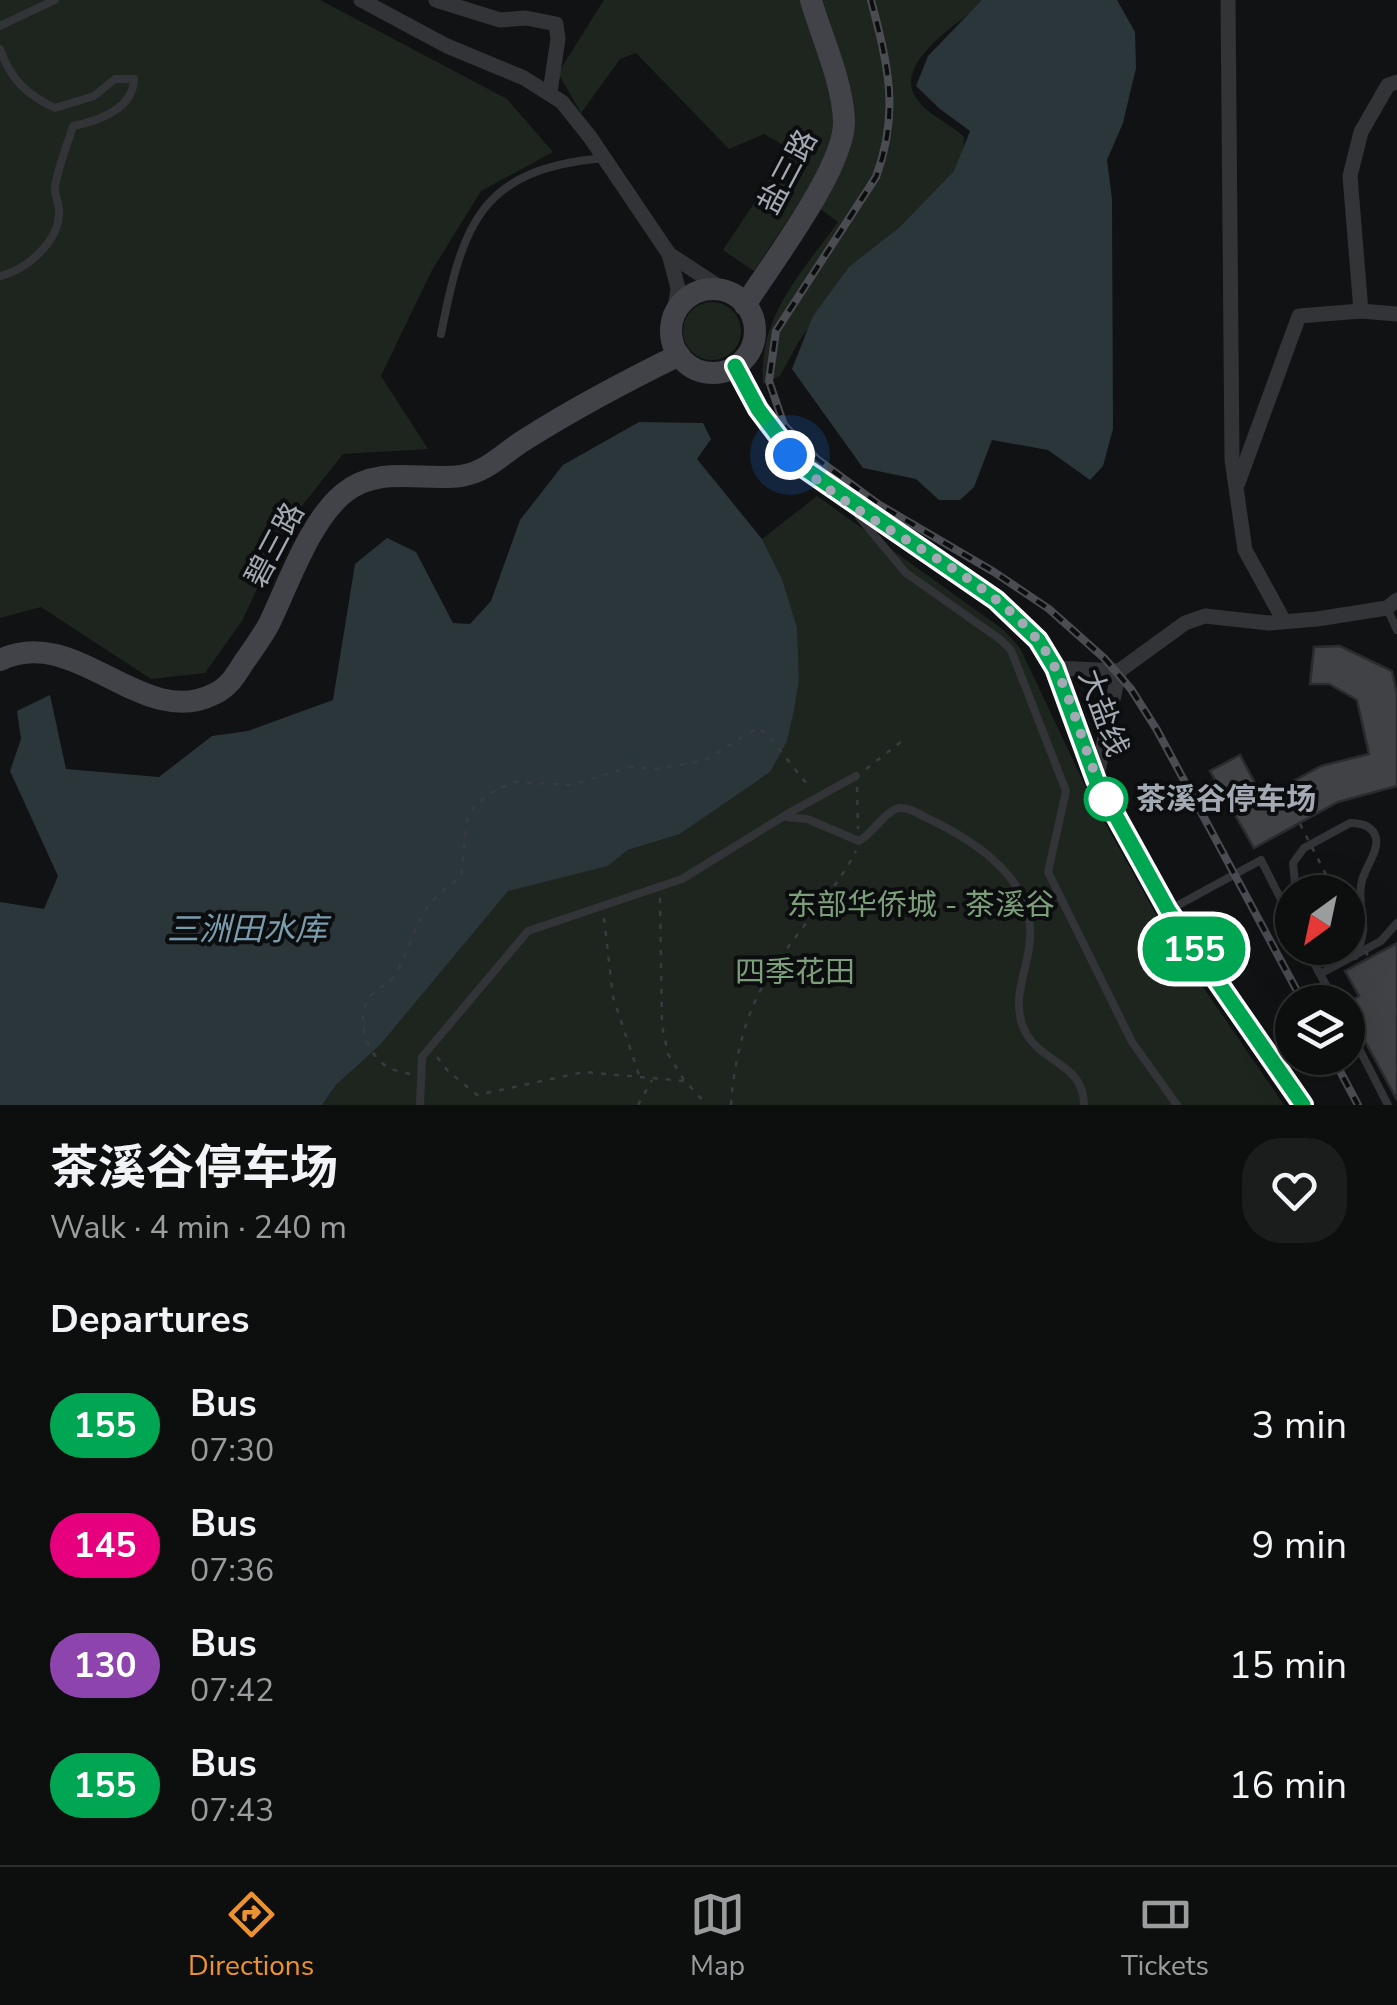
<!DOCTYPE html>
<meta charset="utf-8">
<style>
body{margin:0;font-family:"Nunito Sans","Noto Sans SC",sans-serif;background:#1b1c1c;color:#f1f3f6;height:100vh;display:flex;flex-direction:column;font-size:38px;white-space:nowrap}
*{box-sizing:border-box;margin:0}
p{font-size:32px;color:#9a9c9e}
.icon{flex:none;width:55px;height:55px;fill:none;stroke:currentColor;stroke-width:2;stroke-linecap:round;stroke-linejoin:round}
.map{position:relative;height:1105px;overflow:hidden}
.sheet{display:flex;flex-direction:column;background:#0d0e0e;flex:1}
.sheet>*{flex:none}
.badge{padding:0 20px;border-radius:32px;font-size:35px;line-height:65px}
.needle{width:65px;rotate:213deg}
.controls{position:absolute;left:1275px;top:875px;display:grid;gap:20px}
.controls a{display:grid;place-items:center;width:90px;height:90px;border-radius:50%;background:#0d0e0e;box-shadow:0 10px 40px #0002,0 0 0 2px #2d2e2e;font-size:50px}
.you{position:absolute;width:50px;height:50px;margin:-25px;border:8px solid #fff;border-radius:50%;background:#1a73e8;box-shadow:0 0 0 15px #1a73e833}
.map>.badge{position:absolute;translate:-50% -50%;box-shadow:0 0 0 5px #fff}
h2{padding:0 50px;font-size:38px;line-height:90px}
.round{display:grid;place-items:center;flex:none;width:105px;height:105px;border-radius:40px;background:#1b1c1c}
.head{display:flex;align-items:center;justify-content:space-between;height:170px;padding:0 50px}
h1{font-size:48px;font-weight:700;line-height:75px}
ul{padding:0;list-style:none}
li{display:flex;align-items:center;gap:30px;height:120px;padding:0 50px}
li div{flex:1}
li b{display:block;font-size:38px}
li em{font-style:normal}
li .badge{min-width:110px;font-weight:700;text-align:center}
.menu{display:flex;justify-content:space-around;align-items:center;height:140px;border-top:2px solid #2d2e2e;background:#0d0e0e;font-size:28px;color:#9a9c9e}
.menu a{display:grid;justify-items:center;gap:5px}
.menu .active{color:#ec9230}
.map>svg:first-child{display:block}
.green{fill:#1e251e}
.water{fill:#2b363b}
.building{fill:#404246;stroke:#2b2c2f;stroke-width:2.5}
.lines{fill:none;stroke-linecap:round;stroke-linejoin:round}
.path{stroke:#383b3f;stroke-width:2.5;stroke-dasharray:5 8;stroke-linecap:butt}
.service{stroke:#323438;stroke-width:8}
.minor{stroke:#323438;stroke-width:15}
.secondary{stroke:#414348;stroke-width:22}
.rail-casing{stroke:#4a4c51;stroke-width:8}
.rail{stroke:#0c0d0e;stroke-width:4;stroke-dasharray:11;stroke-linecap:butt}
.path-bridge{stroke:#383b3f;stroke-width:2.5;stroke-dasharray:5 8;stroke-linecap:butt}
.line-casing{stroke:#fff;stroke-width:22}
.line{stroke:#00a651;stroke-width:15}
.walk{stroke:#a3aab3;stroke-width:10;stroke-dasharray:0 18}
.stop-dot{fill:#fff;stroke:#00a651;stroke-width:5}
.labels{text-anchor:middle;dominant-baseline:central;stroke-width:8;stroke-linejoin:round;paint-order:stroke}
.street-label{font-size:30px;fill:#a3aab3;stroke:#0c0d0e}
.stop-label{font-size:30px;font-weight:bold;fill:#a3aab3;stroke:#0c0d0e;text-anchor:start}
.park-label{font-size:30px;fill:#7d9e7a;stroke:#0c0d0e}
.water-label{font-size:32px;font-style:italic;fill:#7a9dae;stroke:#0c0d0e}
</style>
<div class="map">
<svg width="1397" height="1105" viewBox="0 0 1397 1105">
<rect width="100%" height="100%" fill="#111213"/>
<g class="green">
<polygon points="0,0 320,0 507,99 553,152 481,191 431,272 381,376 428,449 343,454 286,526 242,621 205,673 151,679 41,607 0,618"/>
<path d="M 604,0 L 807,0 C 813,25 836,100 834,121 C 828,169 780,230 754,271 L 723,250 L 790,149 L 764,134 L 729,149 L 636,53 L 620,59 L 581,113 L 558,73 Z"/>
<path d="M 823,0 L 988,0 C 964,19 892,62 916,98 C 927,115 950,123 964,137 L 963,162 L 943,188 L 844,282 L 799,341 L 780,376 L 763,384 C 758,316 801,274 838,222 L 818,207 C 829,190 842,172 849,152 C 865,105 836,46 823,0 Z"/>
<circle cx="712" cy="331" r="29"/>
<polygon points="817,496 1005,631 1020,648 1090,796 1168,936 1284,1105 322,1105 335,1086 380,1045 508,890 608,866 628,850 680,834 770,772 799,678 797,627 782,579 762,539"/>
</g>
<g class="water">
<polygon points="982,0 1117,0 1135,32 1136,68 1123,123 1107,160 1112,199 1113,429 1103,466 1090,480 1048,450 992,440 974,487 960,500 939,500 916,479 863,468 792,369 813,316 849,267 900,227 954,171 970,131 940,109 916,86 928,56"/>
<polygon points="639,422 703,423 711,439 697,459 762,539 782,579 797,627 799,678 794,710 787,741 770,772 680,834 628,850 608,866 508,891 380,1045 335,1086 322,1105 0,1105 0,902 44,909 58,876 10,771 21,739 17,711 50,695 66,769 159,777 212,736 248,731 333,700 355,564 387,538 416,552 453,623 470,624 491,601 520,520 563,465"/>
</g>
<g class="building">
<polygon points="1340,646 1392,671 1397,694 1397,786 1338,802 1254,848 1210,771 1240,755 1263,798 1321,766 1369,754 1357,700 1329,684 1310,684 1314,647"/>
<polygon points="1397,943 1397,1100 1348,1010 1348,1003 1359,996 1345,971"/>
</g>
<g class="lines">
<g class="path">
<polyline points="866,769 906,738"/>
<polyline points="857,787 858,829"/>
<polyline points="660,898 662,1026 668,1054 684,1080"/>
<polyline points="604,918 613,997 639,1075"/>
<polyline points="437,1057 447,1070 477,1095 584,1072 685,1081 707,1105"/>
<path d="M 410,1074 C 403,1072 394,1071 388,1067 C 367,1056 355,1018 369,998 C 377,987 391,984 397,972 C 420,925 415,908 461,877 L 467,820 L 475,805 L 497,789 L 516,782 L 570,785 L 631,767 L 654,769 L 704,761 L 757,728 L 768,735 L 810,788"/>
<polyline points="638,1105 652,1080"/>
<path d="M 731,1105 C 733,1073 740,1037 753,1006 C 777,949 827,906 856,851"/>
</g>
<g class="service">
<polyline points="0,26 55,0"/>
<path d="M 0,49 C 11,80 26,94 55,108 L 94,96 L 115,79 L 134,79 C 133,110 97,121 73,126 C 67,146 58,167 55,187 C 54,195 59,202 59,210 C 61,240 27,270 0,276"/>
<path d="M 441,334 C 463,222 481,169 604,158"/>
<polyline points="859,517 906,573 1001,640 1011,650 1066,791 1048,872 1132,1042 1177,1105"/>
<polyline points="1387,608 1397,630"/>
<path d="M 786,817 L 807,819 L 859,841 C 873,834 885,810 900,808 C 909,807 921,815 929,819 C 971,839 1026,874 1030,926 C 1033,960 1011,992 1022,1024 C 1035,1064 1084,1060 1084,1105"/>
<path d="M 1296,892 L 1293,863 L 1304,848 L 1350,823 C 1362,823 1373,826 1376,838 C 1379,852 1363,870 1361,885 C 1357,917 1372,921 1355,956"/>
<polyline points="1171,909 1261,860 1292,921"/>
<polyline points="1306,948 1335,1002"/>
<polyline points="1320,974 1381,941 1397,923"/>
<polyline points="1348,1027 1388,1105"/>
<polyline points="420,1105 422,1057 528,931 682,879 789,813 856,776"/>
</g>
<g class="minor">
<polyline points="361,0 447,46 524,78 562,102 590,137 669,254 678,288 674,315"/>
<polyline points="436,0 500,20 526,18 556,24 558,39 550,92"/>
<polyline points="1228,0 1232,460 1245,550 1284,621"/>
<polyline points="669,254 727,292"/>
<polyline points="1361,311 1350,176 1361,132 1388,85 1397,82"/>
<polyline points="1238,483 1299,316 1361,311 1397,314"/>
<polyline points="1055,668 1119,671 1185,623 1205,616 1269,623 1317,619 1387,608 1397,600"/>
<polyline points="1097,776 1119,671"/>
</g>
<g class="secondary">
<circle cx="713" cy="331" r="42"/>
<path d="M 745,305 C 771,264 846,166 844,120 C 842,80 822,38 811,0"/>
<polyline points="735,366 758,409 801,466 996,600 1038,640 1055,668 1096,780 1168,910 1303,1105"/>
<path d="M 0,660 C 76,623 142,731 214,694 C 229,687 236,675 244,662 C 253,649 262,637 269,624 C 288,585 310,520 344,493 C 379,465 421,481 461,476 C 488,472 504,452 526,439 C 575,408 626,381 679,355"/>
</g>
<defs>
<g id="rail">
<path d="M 871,0 C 888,65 900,112 876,177 L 776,331 L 769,381 L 784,425 L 817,459 L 878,504 L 994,572 L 1049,609 L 1104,658 L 1131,689 L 1157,730 L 1303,1002"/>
<polyline points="1333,1058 1358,1105"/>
</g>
</defs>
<use href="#rail" class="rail-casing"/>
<use href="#rail" class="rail"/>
<g class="path-bridge">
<polyline points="1300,824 1335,892"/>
<polyline points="1348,916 1369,958"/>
</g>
</g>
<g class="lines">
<defs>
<polyline id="line" points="735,366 758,409 801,466 996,600 1038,640 1055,668 1096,780 1168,910 1303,1105"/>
</defs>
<use href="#line" class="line-casing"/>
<use href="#line" class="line"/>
<path class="walk" d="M 790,455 C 859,527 972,562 1036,638 C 1073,683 1081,754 1110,806 L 1106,799"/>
</g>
<circle class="stop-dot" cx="1106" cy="799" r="20"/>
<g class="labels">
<g class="street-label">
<text transform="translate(788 172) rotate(-62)">盐三路</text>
<text transform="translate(275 545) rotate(-62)">碧三路</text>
<text transform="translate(1103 713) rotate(70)">大盐线</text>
</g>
<g class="stop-label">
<text x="1136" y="799">茶溪谷停车场</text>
</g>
<g class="park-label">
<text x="921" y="905">东部华侨城 - 茶溪谷</text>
<text x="795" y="972">四季花田</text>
</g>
<g class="water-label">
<text x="247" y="929">三洲田水库</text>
</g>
</g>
</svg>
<div class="controls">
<a><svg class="needle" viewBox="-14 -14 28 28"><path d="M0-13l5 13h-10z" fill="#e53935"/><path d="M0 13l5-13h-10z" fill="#9a9c9e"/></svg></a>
<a><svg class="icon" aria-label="layers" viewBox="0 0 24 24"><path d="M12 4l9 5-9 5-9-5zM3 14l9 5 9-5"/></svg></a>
</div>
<div class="you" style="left:790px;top:455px"></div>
<b class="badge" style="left:1194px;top:949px;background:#00a651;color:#fff">155</b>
</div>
<section class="sheet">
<div class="head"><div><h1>茶溪谷停车场</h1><p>Walk · 4 min · 240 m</p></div><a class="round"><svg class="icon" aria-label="heart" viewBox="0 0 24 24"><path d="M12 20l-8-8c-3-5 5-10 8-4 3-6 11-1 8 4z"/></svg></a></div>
<h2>Departures</h2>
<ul>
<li><span class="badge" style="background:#00a651;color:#fff">155</span><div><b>Bus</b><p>07:30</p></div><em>3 min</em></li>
<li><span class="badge" style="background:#e6007e;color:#fff">145</span><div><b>Bus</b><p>07:36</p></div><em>9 min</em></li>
<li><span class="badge" style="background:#8e44ad;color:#fff">130</span><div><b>Bus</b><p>07:42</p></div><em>15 min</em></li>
<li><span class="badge" style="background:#00a651;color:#fff">155</span><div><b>Bus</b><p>07:43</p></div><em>16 min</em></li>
</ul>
</section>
<nav class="menu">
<a class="active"><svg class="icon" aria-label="directions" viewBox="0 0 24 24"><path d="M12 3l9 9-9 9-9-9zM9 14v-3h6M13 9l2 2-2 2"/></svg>Directions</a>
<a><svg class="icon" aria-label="map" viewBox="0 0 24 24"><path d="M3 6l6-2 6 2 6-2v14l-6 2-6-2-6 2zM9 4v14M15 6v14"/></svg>Map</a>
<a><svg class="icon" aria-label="tickets" viewBox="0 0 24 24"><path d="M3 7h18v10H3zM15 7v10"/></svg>Tickets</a>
</nav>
